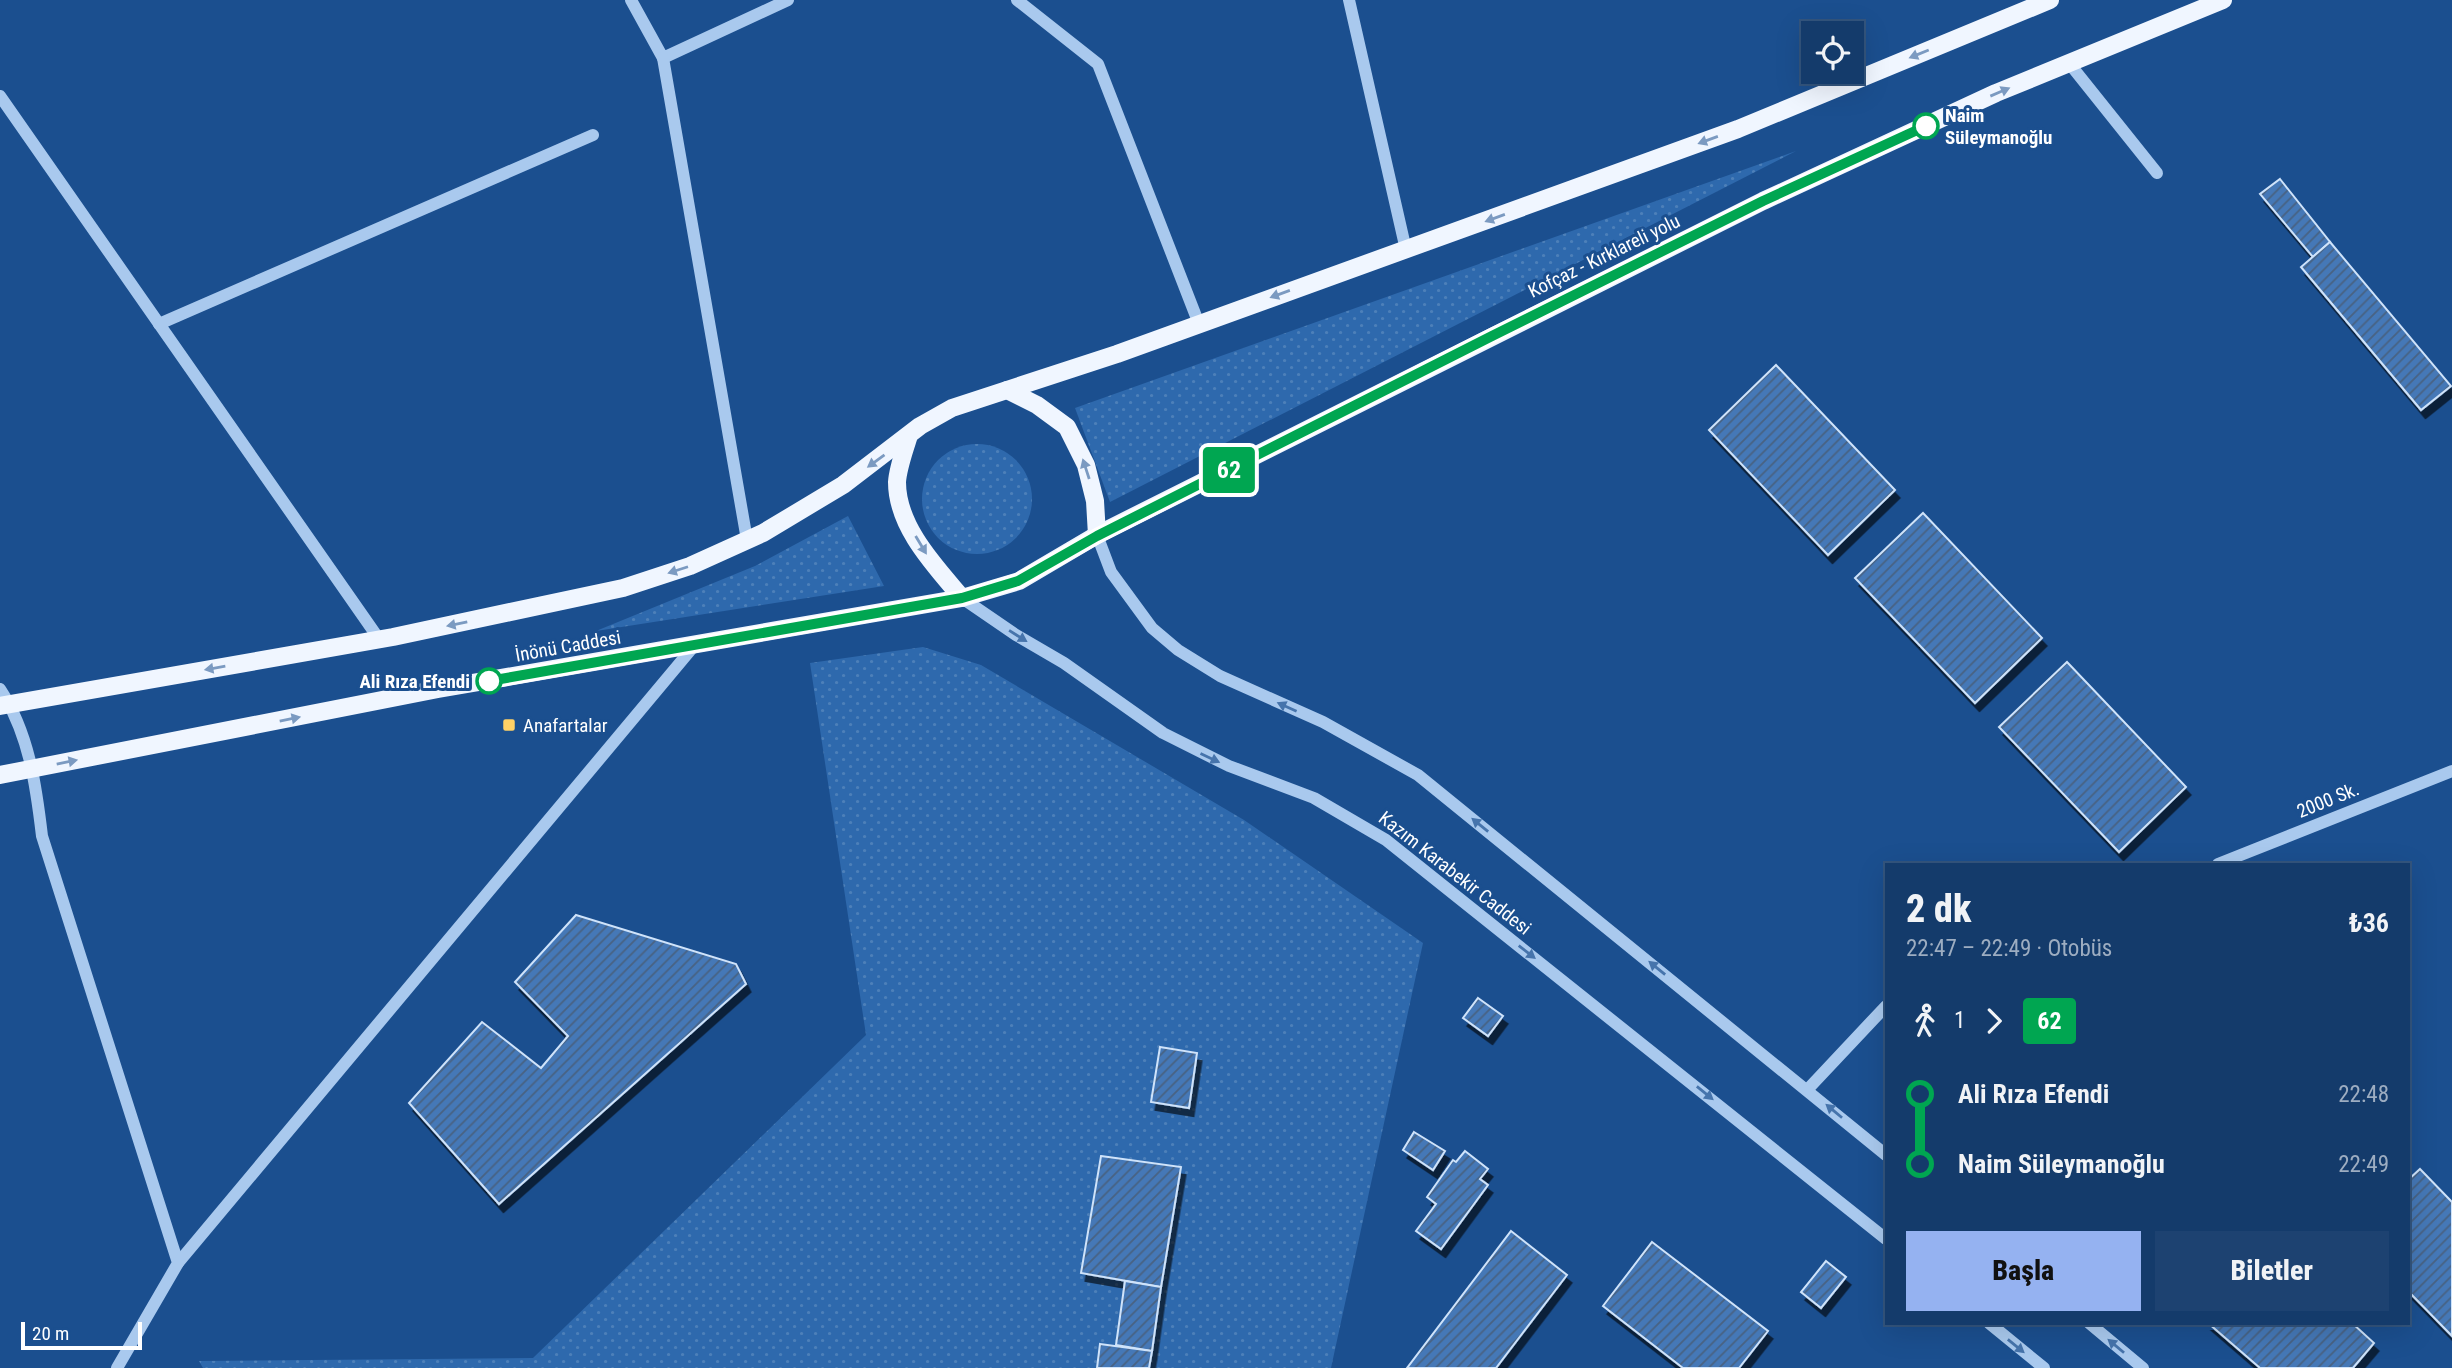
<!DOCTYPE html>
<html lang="tr">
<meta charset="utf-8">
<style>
body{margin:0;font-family:"Roboto Condensed",sans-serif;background:#1d4271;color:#f1f3f6;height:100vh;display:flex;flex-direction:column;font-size:26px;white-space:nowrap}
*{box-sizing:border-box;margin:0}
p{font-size:23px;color:#9dadc1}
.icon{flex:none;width:38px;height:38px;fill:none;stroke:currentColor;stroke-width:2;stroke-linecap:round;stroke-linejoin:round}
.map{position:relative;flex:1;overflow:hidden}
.side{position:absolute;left:1885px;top:863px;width:525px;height:462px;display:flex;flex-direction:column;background:#143b6b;border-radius:0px;box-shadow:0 7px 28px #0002,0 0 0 2px #33557e}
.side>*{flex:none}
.badge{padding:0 14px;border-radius:5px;font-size:24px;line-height:46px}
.tools{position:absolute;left:1801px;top:21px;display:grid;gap:14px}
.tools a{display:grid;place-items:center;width:63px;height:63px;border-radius:0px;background:#143b6b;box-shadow:0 7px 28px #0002,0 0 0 2px #33557e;font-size:35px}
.scale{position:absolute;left:21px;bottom:18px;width:121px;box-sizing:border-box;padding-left:7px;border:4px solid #fff;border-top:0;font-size:19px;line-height:24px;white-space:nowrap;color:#fff;-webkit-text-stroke:5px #1b4f8f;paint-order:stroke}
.map>.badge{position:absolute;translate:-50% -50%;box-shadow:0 0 0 4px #fff}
.legs{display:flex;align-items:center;gap:10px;height:77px;padding:0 21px;font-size:23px}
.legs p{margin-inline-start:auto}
.headline{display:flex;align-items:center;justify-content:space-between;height:119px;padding:0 21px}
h1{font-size:38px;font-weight:800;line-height:52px}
.action{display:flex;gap:14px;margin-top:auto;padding:14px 21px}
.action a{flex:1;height:80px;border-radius:0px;background:#95b2f1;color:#111;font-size:28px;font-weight:800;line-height:80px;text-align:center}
.action a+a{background:#1d4271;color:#f1f3f6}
ul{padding:0 21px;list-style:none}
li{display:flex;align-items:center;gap:24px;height:70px;font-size:26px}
li i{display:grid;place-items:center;width:10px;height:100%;margin:0 9px;background:currentColor}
li i::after{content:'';width:18px;height:18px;margin:-9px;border:5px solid;border-radius:50%;background:#143b6b}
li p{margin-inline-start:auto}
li:first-child i{background:linear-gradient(#0000 50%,currentColor 0)}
li:last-child i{background:linear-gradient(currentColor 50%,#0000 0)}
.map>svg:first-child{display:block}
.grass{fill:url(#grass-dots)}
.building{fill:url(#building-hatch);stroke:#cfe3fa;stroke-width:2;filter:url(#shadow)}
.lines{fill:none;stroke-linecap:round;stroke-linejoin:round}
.minor{stroke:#a9c9ee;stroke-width:12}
.major{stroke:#f0f6ff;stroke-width:18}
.oneway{fill:#7b9ac1}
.oneway2{fill:#4674ac}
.line-1-casing{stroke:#fff;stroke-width:16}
.line-1{stroke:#00a651;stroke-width:10}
.stop-1-dot{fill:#fff;stroke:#00a651;stroke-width:3.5}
.poi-dot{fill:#ffd166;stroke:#1b4f8f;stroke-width:2.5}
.labels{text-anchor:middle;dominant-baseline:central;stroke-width:6;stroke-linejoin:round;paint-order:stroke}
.stop-label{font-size:19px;font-weight:bold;fill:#fff;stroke:#1b4f8f;text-anchor:start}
.street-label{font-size:19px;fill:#fff;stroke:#1b4f8f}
.poi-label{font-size:19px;fill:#fff;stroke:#1b4f8f;text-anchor:start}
</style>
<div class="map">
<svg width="2452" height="1368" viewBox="0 0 2452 1368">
<defs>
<pattern id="grass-dots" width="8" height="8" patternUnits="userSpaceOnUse" patternTransform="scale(1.75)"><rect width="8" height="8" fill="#2e69ad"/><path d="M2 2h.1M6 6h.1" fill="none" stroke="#4d80b9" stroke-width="1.8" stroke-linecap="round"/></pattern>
<pattern id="building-hatch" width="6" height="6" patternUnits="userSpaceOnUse" patternTransform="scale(1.75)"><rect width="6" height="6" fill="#4478b7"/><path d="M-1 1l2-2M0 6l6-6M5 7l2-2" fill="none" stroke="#486282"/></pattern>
<filter id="shadow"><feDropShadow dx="4.5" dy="8" stdDeviation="0" flood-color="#0009"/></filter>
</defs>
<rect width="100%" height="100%" fill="#1b4f8f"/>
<g class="grass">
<polygon points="1796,151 1110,502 1075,408"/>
<circle cx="977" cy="499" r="55"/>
<polygon points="848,516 884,586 596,631 755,566"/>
<polygon points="923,647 981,665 1244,820 1423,943 1331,1368 203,1368 199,1361 533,1358 866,1035 810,663"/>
</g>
<g class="building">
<polygon points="2280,179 2330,242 2313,257 2260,194"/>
<polygon points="2330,242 2451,386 2421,410 2301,267"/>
<polygon points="1776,365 1895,490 1828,555 1709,430"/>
<polygon points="1923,513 2042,638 1975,703 1855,578"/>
<polygon points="2067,662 2186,787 2119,852 1999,727"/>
<polygon points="576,915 736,964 746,984 499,1204 409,1103 482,1022 541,1068 568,1036 515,982"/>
<polygon points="1478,998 1503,1016 1488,1036 1463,1018"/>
<polygon points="1160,1047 1197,1053 1189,1108 1151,1102"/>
<polygon points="1414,1132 1445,1151 1433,1170 1403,1150"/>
<polygon points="1465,1151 1488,1169 1480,1179 1488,1185 1441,1249 1416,1231 1436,1204 1427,1197 1453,1160 1456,1162"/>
<polygon points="1101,1156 1181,1167 1161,1287 1081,1273"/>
<polygon points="2420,1169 2452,1202 2452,1336 2408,1291 2408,1180"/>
<polygon points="1511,1231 1567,1275 1496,1368 1407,1368"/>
<polygon points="1652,1242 1768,1331 1739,1368 1683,1368 1603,1306"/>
<polygon points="1826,1261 1846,1277 1821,1308 1801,1292"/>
<polygon points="1125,1281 1161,1287 1152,1351 1116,1345"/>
<polygon points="2208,1323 2352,1323 2374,1343 2353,1368 2260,1368"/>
<polygon points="1100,1344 1152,1351 1149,1368 1097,1368"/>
</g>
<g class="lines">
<g class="minor">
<polyline points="631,0 663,58 788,0"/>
<polyline points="1017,0 1098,64 1199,324"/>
<polyline points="1349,0 1406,250"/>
<polyline points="663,58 747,540"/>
<polyline points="2069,63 2157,173"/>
<polyline points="0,96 379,639"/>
<polyline points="159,324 593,135"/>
<polyline points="1097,535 1111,572 1152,628 1178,650 1220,676 1323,722 1418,775 1886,1155"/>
<polyline points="962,598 1016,635 1064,663 1163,733 1229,766 1314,798 1386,840 1886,1239"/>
<path d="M 0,689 C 29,733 36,785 42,836 L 178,1263 L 117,1368"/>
<polyline points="2218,864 2452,771"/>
<polyline points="1808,1089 1886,1006"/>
<polyline points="178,1263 694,646"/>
<polyline points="1989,1323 2044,1368"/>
<polyline points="2089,1323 2143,1368"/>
</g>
<g class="major">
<polyline points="1007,390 1037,405 1067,427 1086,465 1095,501 1097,535"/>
<path d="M 909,435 C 905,449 898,467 897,482 C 897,527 935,566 962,598"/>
<polyline points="0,706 393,637 623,588 690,566 763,533 843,485 920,426 952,408 1117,354 1738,129 2050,0"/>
<polyline points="0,775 438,689 962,598 1019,581 1097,535 1763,201 1996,93 2223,0"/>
</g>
</g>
<defs><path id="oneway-solid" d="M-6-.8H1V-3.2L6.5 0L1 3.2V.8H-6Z" transform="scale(1.75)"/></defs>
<g class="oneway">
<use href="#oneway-solid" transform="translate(1919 54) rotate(158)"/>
<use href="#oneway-solid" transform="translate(2000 92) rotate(-23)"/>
<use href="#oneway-solid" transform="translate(1708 140) rotate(160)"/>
<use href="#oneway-solid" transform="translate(1495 218) rotate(160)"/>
<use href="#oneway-solid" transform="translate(1280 294) rotate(160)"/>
<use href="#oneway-solid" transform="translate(876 461) rotate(144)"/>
<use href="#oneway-solid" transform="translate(1086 469) rotate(-108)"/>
<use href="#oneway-solid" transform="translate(921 545) rotate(59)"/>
<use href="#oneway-solid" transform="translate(678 570) rotate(162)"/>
<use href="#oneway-solid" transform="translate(457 624) rotate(168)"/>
<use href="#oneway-solid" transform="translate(215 668) rotate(170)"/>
<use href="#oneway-solid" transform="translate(290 719) rotate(-11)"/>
<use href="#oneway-solid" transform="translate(67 762) rotate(-11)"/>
</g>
<g class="oneway2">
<use href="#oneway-solid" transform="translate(1018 636) rotate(32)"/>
<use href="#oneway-solid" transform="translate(1287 707) rotate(-156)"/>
<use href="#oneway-solid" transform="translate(1210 758) rotate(25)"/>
<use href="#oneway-solid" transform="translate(1480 825) rotate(-141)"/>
<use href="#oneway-solid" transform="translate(1527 952) rotate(38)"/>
<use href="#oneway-solid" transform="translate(1657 968) rotate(-141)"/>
<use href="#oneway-solid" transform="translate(1705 1093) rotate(39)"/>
<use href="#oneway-solid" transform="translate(1834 1111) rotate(-140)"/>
<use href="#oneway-solid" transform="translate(2016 1346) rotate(39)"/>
<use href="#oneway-solid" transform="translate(2116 1346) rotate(-140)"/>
</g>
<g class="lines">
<defs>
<polyline id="line-1" points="489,681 962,598 1018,581 1097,536 1492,336 1763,201 1926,126"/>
</defs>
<use href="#line-1" class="line-1-casing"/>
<use href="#line-1" class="line-1"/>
</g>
<g class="stop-1-dot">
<circle cx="1926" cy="126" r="12"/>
<circle cx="489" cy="681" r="12"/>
</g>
<rect class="poi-dot" x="502" y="718" width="14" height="14" rx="3.5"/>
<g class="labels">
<g class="stop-label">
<text x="1945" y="115">Naim<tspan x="1945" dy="22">Süleymanoğlu</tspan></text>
<text x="470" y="681" text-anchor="end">Ali Rıza Efendi</text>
</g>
<g class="street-label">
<text transform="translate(1604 256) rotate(-26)">Kofçaz - Kırklareli yolu</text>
<text transform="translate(568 646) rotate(-10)">İnönü Caddesi</text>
<text transform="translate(2328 800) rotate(-22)">2000 Sk.</text>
<text transform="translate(1455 873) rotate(38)">Kazım Karabekir Caddesi</text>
</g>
<g class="poi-label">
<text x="523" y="725">Anafartalar</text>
</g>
</g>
</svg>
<div class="tools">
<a><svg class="icon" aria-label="locate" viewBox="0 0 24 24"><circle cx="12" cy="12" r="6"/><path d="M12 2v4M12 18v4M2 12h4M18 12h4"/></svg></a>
</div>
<div class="scale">20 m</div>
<b class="badge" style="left:1229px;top:470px;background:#00a651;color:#fff">62</b>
<section class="side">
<div class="headline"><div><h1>2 dk</h1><p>22:47 – 22:49 · Otobüs</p></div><b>₺36</b></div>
<div class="legs"><svg class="icon" aria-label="walk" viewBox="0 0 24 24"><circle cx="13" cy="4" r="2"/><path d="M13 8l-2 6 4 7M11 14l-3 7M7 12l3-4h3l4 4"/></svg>1<svg class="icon" aria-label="forward" viewBox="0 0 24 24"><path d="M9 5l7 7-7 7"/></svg><b class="badge" style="background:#00a651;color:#fff">62</b></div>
<ul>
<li><i style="color:#00a651"></i><b>Ali Rıza Efendi</b><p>22:48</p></li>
<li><i style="color:#00a651"></i><b>Naim Süleymanoğlu</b><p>22:49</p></li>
</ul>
<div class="action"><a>Başla</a><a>Biletler</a></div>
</section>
</div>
